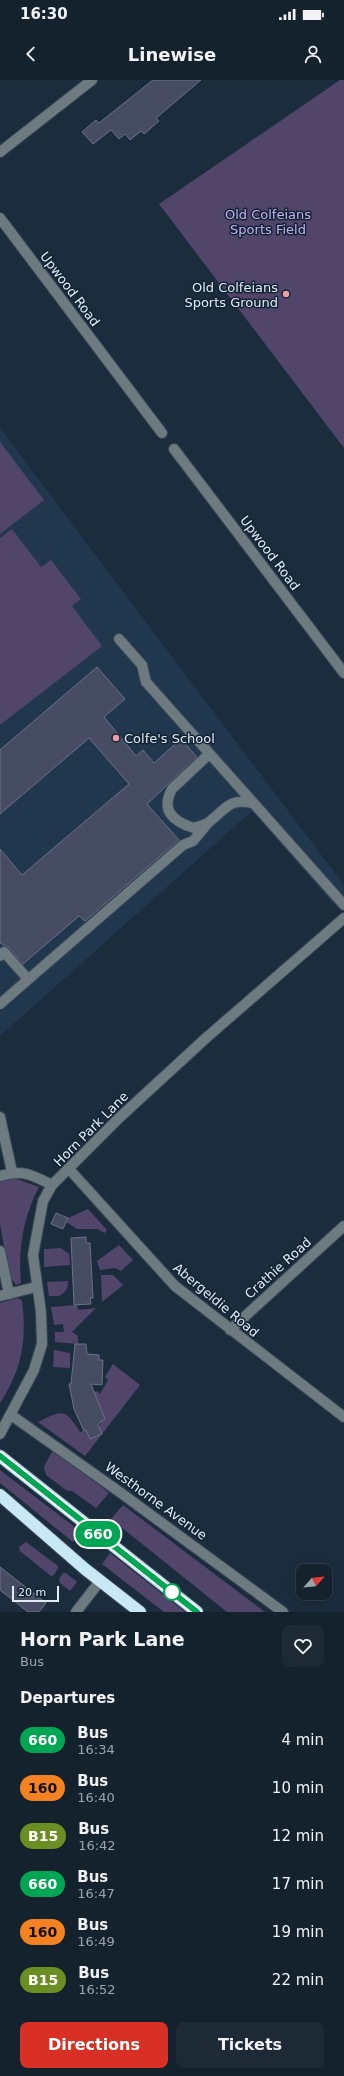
<!DOCTYPE html>
<style>
body{margin:0;font-family:"DejaVu Sans",sans-serif;background:#1d2a36;color:#f1f3f6;height:100vh;display:flex;flex-direction:column;font-size:15px;white-space:nowrap}
*{box-sizing:border-box;margin:0}
p{font-size:13px;color:#9da4aa}
.icon{flex:none;width:22px;height:22px;fill:none;stroke:currentColor;stroke-width:2;stroke-linecap:round;stroke-linejoin:round}
.map{position:relative;height:1532px;overflow:hidden}
.panel{display:flex;flex-direction:column;background:#14222e;flex:1}
.panel>*{flex:none}
.badge{padding:0 8px;border-radius:13px;font-size:14px;line-height:26px}
.needle{width:26px;rotate:63deg}
.fabs{position:absolute;left:296px;top:1484px;display:grid;gap:8px}
.fabs a{display:grid;place-items:center;width:36px;height:36px;border-radius:8px;background:#14222e;box-shadow:0 2px 10px #0003,0 0 0 1px #333f4a;font-size:20px}
.scale{position:absolute;left:12px;bottom:10px;width:47px;box-sizing:border-box;padding-left:4px;border:2px solid #e1ecf7;border-top:0;font-size:11px;line-height:14px;white-space:nowrap;color:#e1ecf7;-webkit-text-stroke:3px #122333;paint-order:stroke}
.map>.badge{position:absolute;translate:-50% -50%;box-shadow:0 0 0 2px #fff}
h2{padding:0 20px;font-size:15px;line-height:36px}
.round{display:grid;place-items:center;flex:none;width:42px;height:42px;border-radius:8px;background:#1d2a36}
.overview{display:flex;align-items:center;justify-content:space-between;height:68px;padding:0 20px}
h1{font-size:19px;font-weight:800;line-height:30px}
.action{display:flex;gap:8px;margin-top:auto;padding:8px 20px}
.action a{flex:1;height:46px;border-radius:8px;background:#d93025;color:#fff;font-size:16px;font-weight:800;line-height:46px;text-align:center}
.action a+a{background:#1d2a36;color:#f1f3f6}
ul{padding:0;list-style:none}
li{display:flex;align-items:center;gap:12px;height:48px;padding:0 20px}
li div{flex:1}
li b{display:block;font-size:15px}
li em{font-style:normal}
li .badge{min-width:44px;font-weight:700;text-align:center}
.status{display:flex;justify-content:space-between;align-items:center;height:28px;padding:0 20px;background:#14222e;direction:ltr}
.status svg{height:11px;fill:currentColor}
header{display:flex;justify-content:space-between;align-items:center;height:52px;padding:0 20px;background:#14222e;font-size:18px;font-weight:800}
.map>svg:first-child{display:block}
.built{fill:#20374d}
.green{fill:#51456a}
.building{fill:#464c62;stroke:#6a7189}
.lines{fill:none;stroke-linecap:round;stroke-linejoin:round}
.minor-casing{stroke:#374857;stroke-width:12}
.highway-casing{stroke:#374857;stroke-width:14}
.minor{stroke:#6d7a7f;stroke-width:10}
.highway{stroke:#c8e8f5;stroke-width:12}
.line-casing{stroke:#fff;stroke-width:9}
.line{stroke:#00a651;stroke-width:6}
.poi-dot{fill:#f49aa6;stroke:#122333;stroke-width:1.5}
.stop-dot{fill:#fff;stroke:#00a651;stroke-width:2}
.labels{text-anchor:middle;dominant-baseline:central;stroke-width:3;stroke-linejoin:round;paint-order:stroke}
.park-label{font-size:13px;fill:#c5b1f6;stroke:#122333}
.poi-label{font-size:13px;fill:#e1ecf7;stroke:#122333;text-anchor:end}
.street-label{font-size:13px;fill:#e1ecf7;stroke:#122333}
</style>
<div class="status"><b>16:30</b><svg viewBox="0 0 49 12"><path d="M0 12V9h3v3zM5 12V6h3v6zM10 12V3h3v9zM15 12V0h3v12zM26 1h20v11H26zM47 4h2v5h-2z"/></svg></div>
<header><svg class="icon" aria-label="back" viewBox="0 0 24 24"><path d="M15 5l-7 7 7 7"/></svg>Linewise<svg class="icon" aria-label="person" viewBox="0 0 24 24"><circle cx="12" cy="8" r="4"/><path d="M4 21q1-7 8-7t8 7"/></svg></header>
<div class="map">
<svg width="344" height="1532" viewBox="0 0 344 1532">
<rect width="100%" height="100%" fill="#1b2d3d"/>
<polygon class="built" points="0,348 344,805 344,815 333,824 252,731 0,956"/>
<g class="green">
<polygon points="340,0 344,0 344,368 159,124"/>
<polygon points="0,362 44,420 0,454"/>
<polygon points="12,449 41,487 51,480 81,519 72,526 102,566 0,645 0,458"/>
<path d="M 14,1098 L 39,1107 C 23,1137 18,1169 21,1203 L 16,1205 L 9,1195 L 0,1144 L 0,1101 Z"/>
<polygon points="88,1129 107,1150 105,1153 97,1149 77,1149 66,1142 68,1138"/>
<polygon points="119,1165 133,1180 121,1191 115,1188 100,1190 97,1181"/>
<polygon points="61,1168 69,1174 70,1185 44,1187 44,1169"/>
<polygon points="101,1195 113,1195 123,1205 102,1222"/>
<path d="M 68,1201 C 68,1209 66,1212 59,1216 L 49,1216 L 47,1202 Z"/>
<path d="M 17,1218 L 22,1220 C 27,1261 22,1289 0,1323 L 0,1223 Z"/>
<polygon points="77,1225 78,1230 96,1228 72,1252 78,1256 78,1264 55,1262 55,1252 64,1252 63,1244 54,1245 51,1227"/>
<polygon points="54,1270 70,1273 70,1288 53,1287"/>
<path d="M 113,1284 L 140,1305 L 85,1376 L 38,1342 C 63,1330 65,1328 80,1352 L 86,1350 L 90,1359 L 101,1343 L 100,1342 L 105,1339 L 101,1328 L 95,1330 L 87,1314 L 97,1311 L 100,1314 L 108,1300 L 105,1297 Z"/>
<polygon points="61,1368 70,1370 87,1386 90,1398 109,1413 96,1428 72,1411 66,1410 46,1395 44,1387 49,1377 53,1370"/>
<polygon points="0,1390 80,1451 73,1462 0,1403"/>
<polygon points="123,1425 265,1532 227,1532 111,1439"/>
<polygon points="26,1462 58,1486 58,1488 54,1495 51,1496 20,1471 19,1467"/>
<polygon points="110,1473 184,1531 186,1532 164,1532 102,1484"/>
<polygon points="63,1493 66,1493 77,1502 70,1511 60,1503 59,1499"/>
</g>
<g class="building">
<polygon points="153,0 201,0 156,38 159,41 144,54 141,51 130,60 125,54 119,59 111,50 93,64 82,52 96,40 99,43"/>
<polygon points="97,587 125,619 104,637 136,676 143,670 154,683 181,659 197,677 147,724 179,760 85,841 79,836 23,884 9,868 0,863 0,769 22,795 129,704 89,658 0,734 0,670"/>
<polygon points="56,1133 68,1138 63,1149 51,1144"/>
<polygon points="86,1157 86,1163 90,1163 93,1218 90,1218 91,1224 74,1225 71,1158"/>
<polygon points="75,1264 86,1264 87,1274 99,1275 99,1280 103,1280 102,1305 91,1304 105,1339 98,1344 102,1354 90,1359 86,1350 84,1351 74,1329 69,1304 71,1304"/>
<polygon points="0,1487 46,1523 39,1532 28,1532 0,1510"/>
</g>
<g class="lines">
<defs>
<g id="minor">
<polyline points="0,72 92,0"/>
<polyline points="0,138 162,353"/>
<polyline points="174,369 344,593"/>
<polyline points="119,559 142,585 146,602 344,825"/>
<path d="M 209,674 L 172,709 C 160,731 174,742 194,748 C 199,746 205,745 209,742 C 226,729 229,718 252,723"/>
<polyline points="0,876 4,872 28,899"/>
<polyline points="0,924 183,765 193,761 208,743"/>
<polyline points="0,1037 12,1092"/>
<polyline points="69,1089 175,1206 344,1337"/>
<path d="M 0,1096 C 22,1089 33,1095 52,1105"/>
<polyline points="0,1171 9,1214"/>
<polyline points="0,1216 36,1207"/>
<polyline points="230,1250 344,1146"/>
<polyline points="11,1335 121,1413 283,1532"/>
<polyline points="0,1354 34,1290 42,1264 41,1232 33,1175 43,1121 52,1105 119,1038 206,958 344,838"/>
<polyline points="76,1532 100,1501"/>
</g>
<g id="highway">
<polyline points="0,1376 197,1532"/>
<polyline points="0,1415 85,1489 140,1532"/>
</g>
</defs>
<use href="#minor" class="minor-casing"/>
<use href="#highway" class="highway-casing"/>
<use href="#minor" class="minor"/>
<use href="#highway" class="highway"/>
</g>
<g class="lines">
<defs>
<polyline id="line" points="0,1376 197,1532"/>
</defs>
<use href="#line" class="line-casing"/>
<use href="#line" class="line"/>
</g>
<g class="poi-dot">
<circle cx="286" cy="214" r="4"/>
<circle cx="116" cy="658" r="4"/>
</g>
<circle class="stop-dot" cx="172" cy="1512" r="8"/>
<g class="labels">
<g class="park-label">
<text x="268" y="134">Old Colfeians<tspan x="268" dy="15">Sports Field</tspan></text>
</g>
<g class="poi-label">
<text x="278" y="207">Old Colfeians<tspan x="278" dy="15">Sports Ground</tspan></text>
<text x="124" y="658" text-anchor="start">Colfe's School</text>
</g>
<g class="street-label">
<text transform="translate(70 209) rotate(53)">Upwood Road</text>
<text transform="translate(270 473) rotate(53)">Upwood Road</text>
<text transform="translate(91 1049) rotate(-45)">Horn Park Lane</text>
<text transform="translate(278 1188) rotate(-42)">Crathie Road</text>
<text transform="translate(216 1220) rotate(40)">Abergeldie Road</text>
<text transform="translate(156 1421) rotate(36)">Westhorne Avenue</text>
</g>
</g>
</svg>
<div class="fabs">
<a><svg class="needle" viewBox="-14 -14 28 28"><path d="M0-13l5 13h-10z" fill="#e53935"/><path d="M0 13l5-13h-10z" fill="#9da4aa"/></svg></a>
</div>
<div class="scale">20 m</div>
<b class="badge" style="left:98px;top:1454px;background:#00a651;color:#fff">660</b>
</div>
<section class="panel">
<div class="overview"><div><h1>Horn Park Lane</h1><p>Bus</p></div><a class="round"><svg class="icon" aria-label="heart" viewBox="0 0 24 24"><path d="M12 20l-8-8c-3-5 5-10 8-4 3-6 11-1 8 4z"/></svg></a></div>
<h2>Departures</h2>
<ul>
<li><span class="badge" style="background:#00a651;color:#fff">660</span><div><b>Bus</b><p>16:34</p></div><em>4 min</em></li>
<li><span class="badge" style="background:#f58220;color:#111">160</span><div><b>Bus</b><p>16:40</p></div><em>10 min</em></li>
<li><span class="badge" style="background:#6b8e23;color:#fff">B15</span><div><b>Bus</b><p>16:42</p></div><em>12 min</em></li>
<li><span class="badge" style="background:#00a651;color:#fff">660</span><div><b>Bus</b><p>16:47</p></div><em>17 min</em></li>
<li><span class="badge" style="background:#f58220;color:#111">160</span><div><b>Bus</b><p>16:49</p></div><em>19 min</em></li>
<li><span class="badge" style="background:#6b8e23;color:#fff">B15</span><div><b>Bus</b><p>16:52</p></div><em>22 min</em></li>
</ul>
<div class="action"><a>Directions</a><a>Tickets</a></div>
</section>
